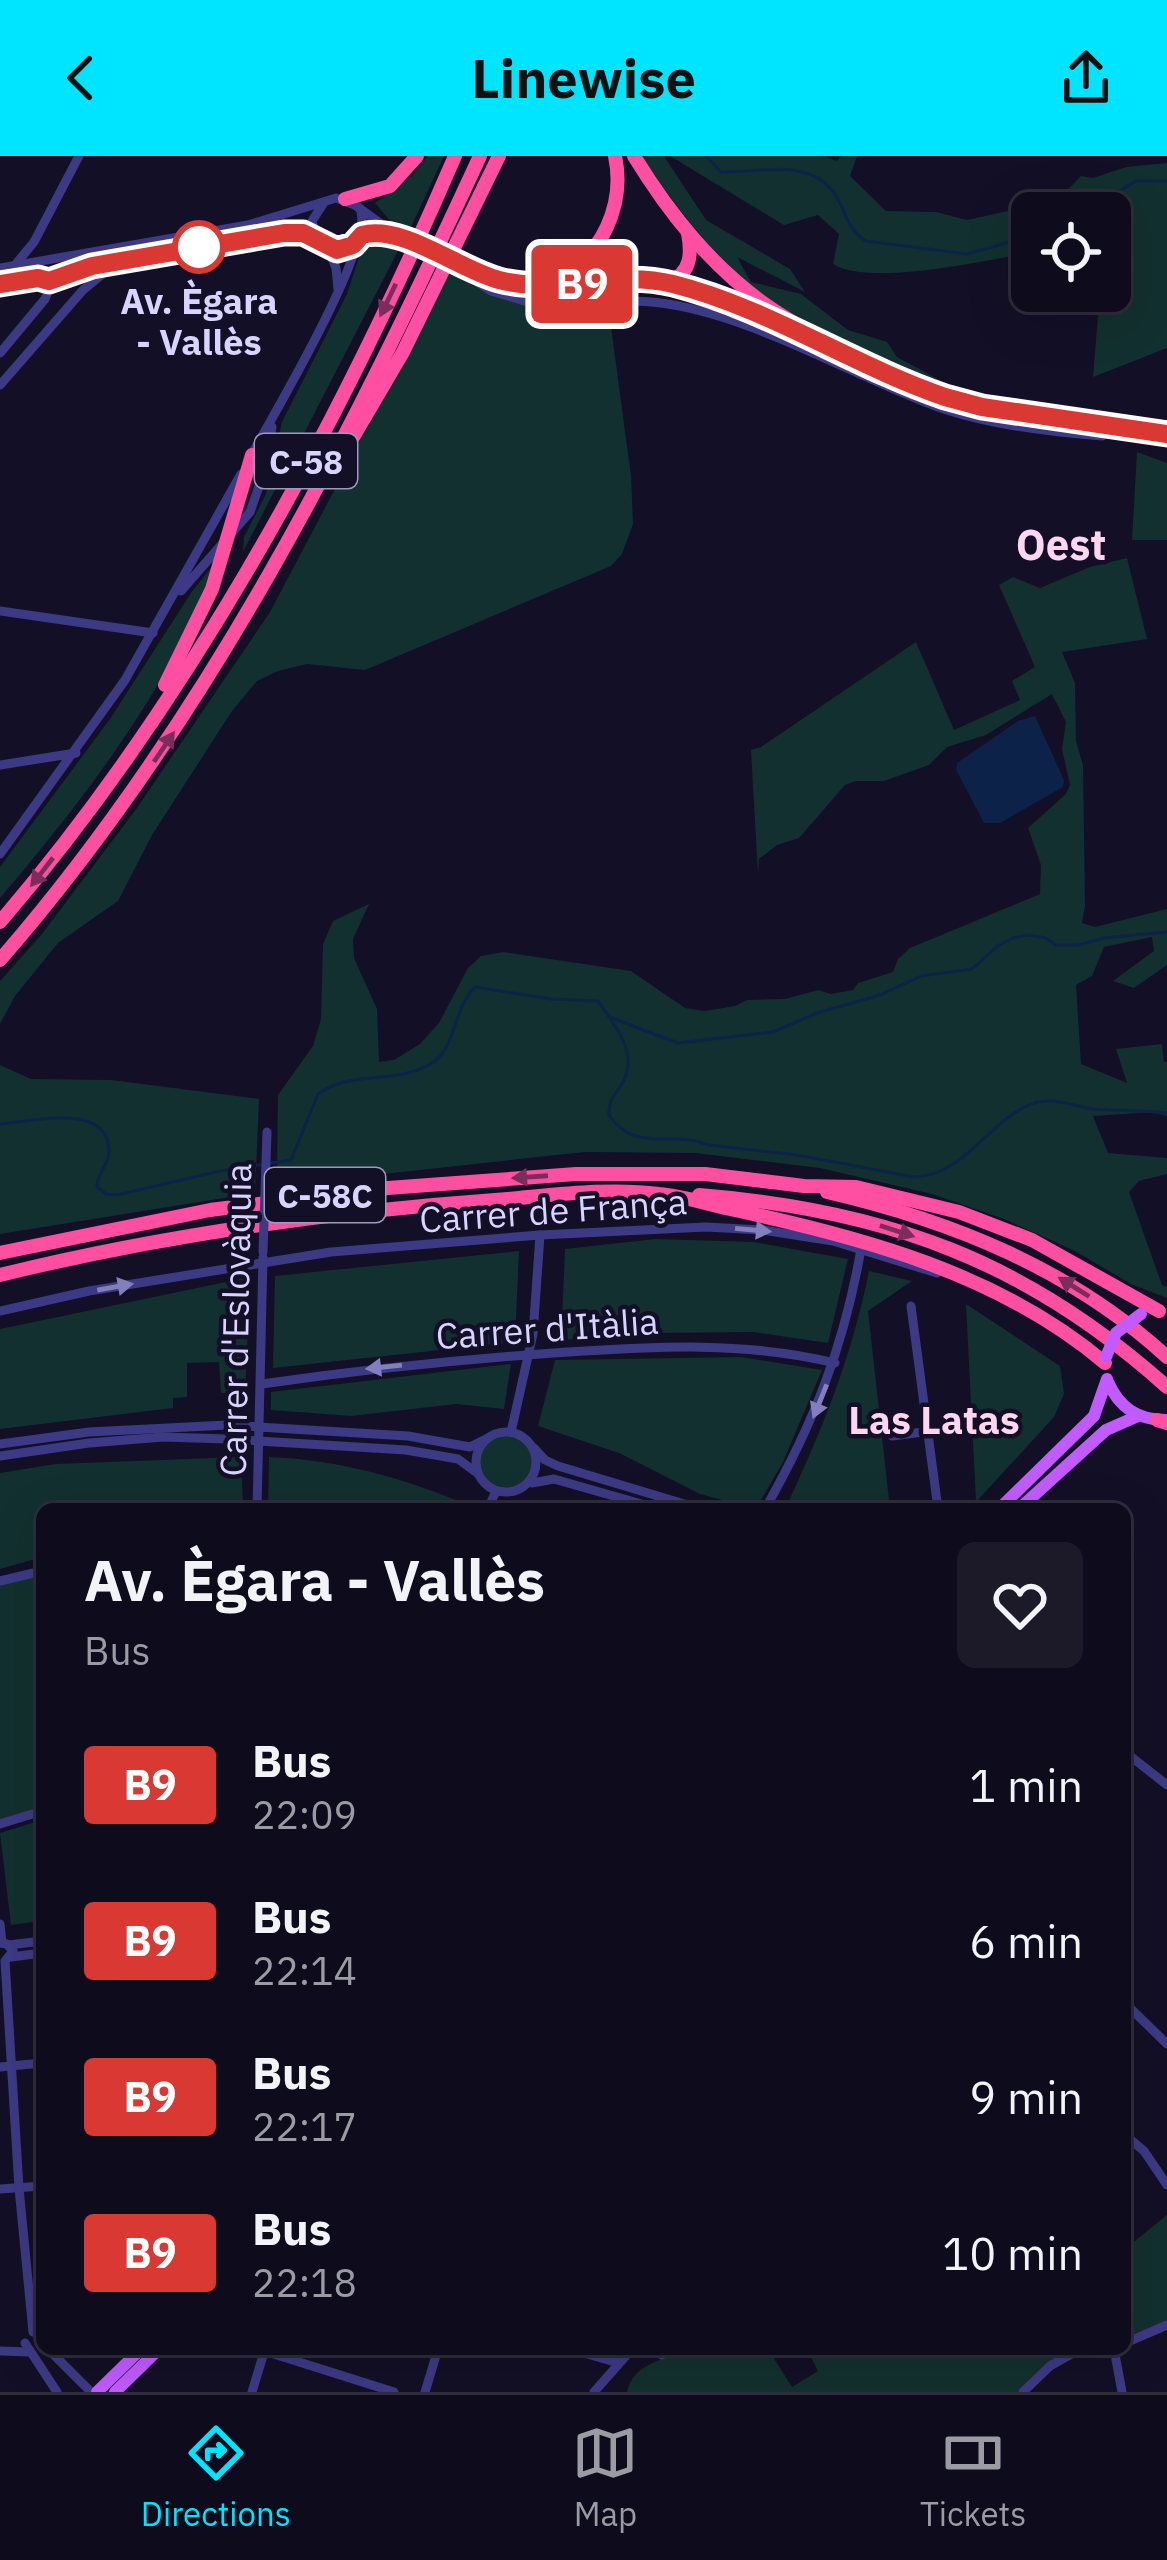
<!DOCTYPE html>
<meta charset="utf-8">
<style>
body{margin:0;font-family:"IBM Plex Sans",sans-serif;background:#1c1929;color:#f1f3f6;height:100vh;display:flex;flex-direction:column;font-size:45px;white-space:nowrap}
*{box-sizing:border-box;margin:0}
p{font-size:39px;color:#9b9ba3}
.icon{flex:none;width:66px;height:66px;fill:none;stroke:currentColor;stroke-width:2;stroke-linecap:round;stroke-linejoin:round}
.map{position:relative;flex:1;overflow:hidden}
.details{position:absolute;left:36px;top:1347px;width:1095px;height:852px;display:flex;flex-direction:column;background:#0e0b1c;border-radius:18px;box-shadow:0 12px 48px #0002,0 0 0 3px #2e2b3b}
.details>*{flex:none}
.badge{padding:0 24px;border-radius:9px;font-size:42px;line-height:78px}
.buttons{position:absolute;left:1011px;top:36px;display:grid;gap:24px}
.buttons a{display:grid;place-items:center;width:120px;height:120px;border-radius:18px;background:#0e0b1c;box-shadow:0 12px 48px #0002,0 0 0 3px #2e2b3b;font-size:60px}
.map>.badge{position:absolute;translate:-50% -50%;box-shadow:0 0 0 6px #fff}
.round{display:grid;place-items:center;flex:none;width:126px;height:126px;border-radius:18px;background:#1c1929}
.headline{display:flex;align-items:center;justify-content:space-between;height:204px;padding:0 48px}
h1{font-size:57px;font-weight:800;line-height:90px}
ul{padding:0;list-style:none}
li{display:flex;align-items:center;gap:36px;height:156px;padding:0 48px}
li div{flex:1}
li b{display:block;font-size:45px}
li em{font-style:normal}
li .badge{min-width:132px;font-weight:700;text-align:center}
header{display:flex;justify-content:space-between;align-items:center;height:156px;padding:0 48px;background:#00e5ff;color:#111;font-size:54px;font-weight:800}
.tab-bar{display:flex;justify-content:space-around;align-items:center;height:168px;border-top:3px solid #2e2b3b;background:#0e0b1c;font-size:33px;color:#9b9ba3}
.tab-bar a{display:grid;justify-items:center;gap:6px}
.tab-bar .selected{color:#00e5ff}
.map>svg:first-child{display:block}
.green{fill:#12302f}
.water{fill:#0c2248}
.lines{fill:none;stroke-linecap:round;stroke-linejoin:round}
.stream{stroke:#0c2248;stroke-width:3}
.minor{stroke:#3d3a85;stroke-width:9}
.major{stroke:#c25bff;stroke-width:12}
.highway{stroke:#ff4fa3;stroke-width:14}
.minor-bridge{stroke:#3d3a85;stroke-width:9}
.major-bridge{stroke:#c25bff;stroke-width:12}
.oneway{fill:#7d2c5e}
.oneway2{fill:#837fbc}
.line-casing{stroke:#fff;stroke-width:27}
.line{stroke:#da3832;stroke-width:18}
.stop-dot{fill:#fff;stroke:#da3832;stroke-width:6}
.labels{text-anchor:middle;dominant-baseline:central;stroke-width:9;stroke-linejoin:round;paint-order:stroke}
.shield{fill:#130f26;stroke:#9e99be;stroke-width:3}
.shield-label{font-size:33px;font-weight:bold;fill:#d9d4ff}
.stop-label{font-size:36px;font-weight:bold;fill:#d9d4ff;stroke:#130f26}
.street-label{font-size:36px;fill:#d9d4ff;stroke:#130f26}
.neighbourhood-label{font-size:39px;font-weight:bold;fill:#ffd6f0;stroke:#130f26}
.quarter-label{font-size:42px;font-weight:bold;fill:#ffd6f0;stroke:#130f26}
</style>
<header><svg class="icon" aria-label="back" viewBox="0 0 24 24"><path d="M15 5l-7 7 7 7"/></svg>Linewise<svg class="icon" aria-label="share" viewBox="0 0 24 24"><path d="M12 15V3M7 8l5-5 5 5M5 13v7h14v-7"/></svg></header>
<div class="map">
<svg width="1167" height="2236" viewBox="0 0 1167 2236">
<rect width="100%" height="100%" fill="#130f26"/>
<g class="green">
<polygon points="428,0 444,0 409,75 392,67 375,47 412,20"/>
<path d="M 642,0 L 664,0 L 706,64 L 790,113 L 805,136 L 737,101 L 751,126 L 801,138 L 848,174 L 887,186 L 897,201 L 971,241 C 909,215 843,191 786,155 C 726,117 681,59 642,0 Z"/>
<path d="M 670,0 L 824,0 L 837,5 L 841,0 L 857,0 L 850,20 L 886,55 L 936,56 L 967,64 L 1058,44 L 1081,20 L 1093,22 L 1126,11 L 1167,7 L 1167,192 L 1093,221 L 1100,135 L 1110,135 L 1110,57 L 1032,57 L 1032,96 C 988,104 869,131 833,108 L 839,78 L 818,59 L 784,69 Z"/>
<polygon points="379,86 399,93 243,396 244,381 266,338 282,266 347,138 360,98"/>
<path d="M 440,114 C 465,125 489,134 515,139 C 553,145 577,130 609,156 L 631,320 L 633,368 L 622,398 L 611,410 L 365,514 L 307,508 L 278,515 L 257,525 L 232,555 L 152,679 L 118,745 L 58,787 L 15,840 L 0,868 L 0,825 L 42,778 L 137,652 L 270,456 L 334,335 Z"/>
<polygon points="1137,296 1167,307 1167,384 1132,384"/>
<path d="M 220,400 C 174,526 87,640 0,742 L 0,711 L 110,563 L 191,437 Z"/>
<polygon points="1127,402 1147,483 1062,496 1075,527 1076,585 1083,609 1085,750 1082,767 1095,771 1167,753 1167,809 1134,832 1113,825 1154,795 1152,781 1104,791 1092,820 1076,829 1081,908 1127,927 1116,893 1162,888 1164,906 1167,906 1167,960 1153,956 1093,960 1108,997 1167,1002 1167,1018 1139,1025 1129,1036 1162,1129 1167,1131 1167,1142 1131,1128 1075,1095 1004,1063 932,1038 820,1012 695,997 585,996 281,1029 277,1018 278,939 313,890 321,863 323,788 333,765 369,748 353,783 354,802 377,853 379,906 394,904 420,888 439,867 468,812 481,800 503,796 631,815 685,852 705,855 735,850 747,844 785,843 818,834 831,838 853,834 858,827 893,816 898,803 910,792 1040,738 1041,709 1028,672 1066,638 1070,629 1062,593 1066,566 1052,538 986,579 947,591 929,609 884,625 856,625 845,629 799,682 777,689 759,703 758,719 751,594 761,591 916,486 954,574 1020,544 1012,525 1035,511 999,429 1013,421 1040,432 1090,411"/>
<polygon points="0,909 31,923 111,924 259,943 255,1037 0,1078"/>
<polygon points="656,1083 754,1086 848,1103 828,1187 753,1176 650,1177 561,1184 565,1093"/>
<polygon points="519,1095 515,1186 273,1212 275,1120"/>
<path d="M 869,1115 L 912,1125 L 868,1155 L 890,1353 L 785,1353 C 822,1275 852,1200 869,1115 Z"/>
<polygon points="250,1121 245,1238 221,1237 219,1206 187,1207 187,1241 173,1242 173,1252 0,1273 0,1173"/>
<polygon points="966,1148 1060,1210 1064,1238 1054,1261 976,1346"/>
<polygon points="741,1201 822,1214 783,1306 756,1353 700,1338 619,1297 538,1270 555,1204"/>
<polygon points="511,1208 504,1253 456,1248 351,1260 271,1254 271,1236"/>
<circle cx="506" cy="1306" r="27"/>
<polygon points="241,1301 243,1353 42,1353 42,1401 0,1413 0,1317 55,1308"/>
<path d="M 269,1301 C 341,1304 404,1322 470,1350 L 268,1353 Z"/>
<polygon points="42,1415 42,1655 0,1668 0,1425"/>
<polygon points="42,1664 42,1765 11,1769 0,1677"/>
<polygon points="1167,2059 1167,2165 1125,2181 1125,2093"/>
<path d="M 693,2193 L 768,2193 L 792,2231 L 818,2215 L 807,2193 L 1080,2193 L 1023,2236 L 627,2236 C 634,2205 666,2204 693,2193 Z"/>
</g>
<polygon class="water" points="1035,560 1064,624 1063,631 1000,667 984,667 956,614 957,607 1018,565"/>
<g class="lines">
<g class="stream">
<path d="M 706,0 L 721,16 C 766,16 817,0 840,47 C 847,63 851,76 866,85 L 967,98 L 1032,80"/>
<polyline points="1084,57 1136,25 1167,25"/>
<polyline points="612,862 678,887 773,876 817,857 880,839 921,820 972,813 999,789 1013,782 1028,779 1046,782 1056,789 1079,789 1103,782 1167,776"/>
<path d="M 0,968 C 31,966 108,945 109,995 C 109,1010 97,1016 97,1031 L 106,1038 L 117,1039 L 220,1015 L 291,1004 L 318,938 C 351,913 400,930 435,905 C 455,890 454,852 475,831 L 551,843 L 598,845 C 613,867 638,895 624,924 C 617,938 608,942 609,959 C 636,999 674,973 708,989 L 797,999 L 914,1021 C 966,1018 986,968 1029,949 C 1051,939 1071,950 1093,953 C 1117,955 1142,954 1167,957"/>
</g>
<g class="minor">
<polyline points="323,48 312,65 316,83 337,95 356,87"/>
<polyline points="328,93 336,112 338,133"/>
<polyline points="15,109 34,86 79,0"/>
<polyline points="0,112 248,69 336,42 355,49 396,79"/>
<polyline points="467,112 523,128"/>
<path d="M 475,116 L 476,125 L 491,135 L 555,154 L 596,158 L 605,148 C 702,128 844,218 938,251 C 989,269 1049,276 1102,280"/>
<polyline points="0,128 33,122 49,125 92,110 284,77 303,77 316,83"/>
<polyline points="539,130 622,124 669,127 811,183"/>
<polyline points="0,197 45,143 49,133 43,125"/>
<path d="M 859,205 C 958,250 1059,268 1167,278"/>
<polyline points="0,229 83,134 116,107"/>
<path d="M 249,303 C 273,260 371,95 361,56"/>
<polyline points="181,435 250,356 264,316 272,271"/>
<polyline points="0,455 153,477"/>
<polyline points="0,609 76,597"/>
<polyline points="0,698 125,524 241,318"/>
<polyline points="911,1150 938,1353"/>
<polyline points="0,1155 89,1135 331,1096 540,1079 706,1071 762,1074 833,1085 937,1117"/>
<path d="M 262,1228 C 359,1214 455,1204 553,1197 C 649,1191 741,1184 835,1207"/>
<circle cx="506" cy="1306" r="30"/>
<polyline points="511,1276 533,1178 540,1079"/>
<polyline points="892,1280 961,1271"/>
<polyline points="0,1288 89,1276 227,1269 408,1280 470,1291 488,1282"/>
<polyline points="534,1292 545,1304 558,1310 701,1353"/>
<polyline points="0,1300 89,1287 163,1281 227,1283 406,1294 458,1303 477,1317"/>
<polyline points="532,1327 554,1323 659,1353"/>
<polyline points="257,1353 263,1101"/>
<polyline points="488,1353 496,1335"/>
<path d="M 765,1353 C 814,1267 844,1190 861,1093"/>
<polyline points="0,1425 42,1415"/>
<polyline points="1125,1596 1167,1629"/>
<polyline points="0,1668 42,1655"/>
<polyline points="0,1768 2,1787"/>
<polyline points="0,1787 7,1788 13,1795 5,1805 19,2032 33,2176"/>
<polyline points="9,1789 42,1785"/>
<polyline points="11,1801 42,1797"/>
<polyline points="1125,1847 1167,1888"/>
<polyline points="0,1911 42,1907"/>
<polyline points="1125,1979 1144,1995 1167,2029"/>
<polyline points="0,2033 42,2030"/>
<polyline points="25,2187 57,2236"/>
<polyline points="1125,2187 1167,2169"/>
<polyline points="48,2193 91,2236"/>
<polyline points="258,2193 394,2236"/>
<polyline points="571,2193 618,2207"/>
<polyline points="647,2193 662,2199 675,2193"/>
<polyline points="750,2193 759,2193"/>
<polyline points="1114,2193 1122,2236"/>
<polyline points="0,2195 29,2196"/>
<polyline points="252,2236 265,2193"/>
<polyline points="425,2236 438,2193"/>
<polyline points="594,2236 632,2193"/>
<polyline points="1023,2236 1050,2210 1080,2193"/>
</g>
<g class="major">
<path d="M 1108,1226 C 1119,1251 1137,1264 1166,1264"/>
<polyline points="999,1353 1094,1260 1107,1223"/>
<polyline points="1019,1353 1106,1274 1138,1260"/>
<polyline points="97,2236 141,2193"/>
<polyline points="115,2236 159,2193"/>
</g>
<g class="highway">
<path d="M 634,0 C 669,57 710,109 766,149 C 797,171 831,187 864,207"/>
<polyline points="345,43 390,30 417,0"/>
<path d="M 669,127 C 691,116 692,99 688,77"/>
<path d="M 518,128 C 530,126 545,126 556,121 C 603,102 625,47 615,0"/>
<polyline points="332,317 403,196 499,0"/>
<polyline points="165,529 212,433 252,299"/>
<path d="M 0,766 C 190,545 340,267 455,0"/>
<path d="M 0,804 C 207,566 349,284 480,0"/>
<path d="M 827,1036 C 952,1065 1071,1113 1167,1201"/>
<path d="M 699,1039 C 886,1054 1027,1105 1167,1231"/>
<polyline points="0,1097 210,1054 388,1032 576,1018 705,1018 804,1030 856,1031 959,1056 1032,1084 1159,1155"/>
<path d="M 0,1119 C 162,1079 329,1056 495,1044 C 548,1040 606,1031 659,1038 C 683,1040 707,1048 730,1053 C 862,1081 1000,1118 1105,1207"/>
<polyline points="1157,1264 1167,1267"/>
</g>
<g class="minor-bridge">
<polyline points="396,79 467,112"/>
<polyline points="263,1096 267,976"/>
</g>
<polyline class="major-bridge" points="1106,1201 1116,1177 1141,1158"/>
</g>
<defs><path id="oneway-solid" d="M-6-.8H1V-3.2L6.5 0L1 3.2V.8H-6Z" transform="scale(3)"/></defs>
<g class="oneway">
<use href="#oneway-solid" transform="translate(388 144) rotate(116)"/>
<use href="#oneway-solid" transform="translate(164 591) rotate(-56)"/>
<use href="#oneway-solid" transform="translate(42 716) rotate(128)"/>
<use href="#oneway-solid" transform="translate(530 1021) rotate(176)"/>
<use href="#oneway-solid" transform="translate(897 1075) rotate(18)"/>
<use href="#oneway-solid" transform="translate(1074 1131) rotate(-148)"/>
</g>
<g class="oneway2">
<use href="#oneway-solid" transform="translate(753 1074) rotate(5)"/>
<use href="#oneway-solid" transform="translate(115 1131) rotate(-10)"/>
<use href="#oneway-solid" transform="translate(384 1211) rotate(174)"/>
<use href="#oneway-solid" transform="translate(820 1245) rotate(112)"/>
</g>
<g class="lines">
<defs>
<path id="line" d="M 0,128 L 38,122 L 49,125 L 92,110 L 284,77 L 303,77 L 337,94 L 353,89 L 362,79 C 402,68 458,113 499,124 C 557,139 615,113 673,128 C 768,152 852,209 945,241 L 982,251 L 1167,278"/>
</defs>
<use href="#line" class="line-casing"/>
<use href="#line" class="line"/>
</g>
<circle class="stop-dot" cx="199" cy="91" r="24"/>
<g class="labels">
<g class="shield">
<rect x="255" y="278" width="102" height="54" rx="9"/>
<rect x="265" y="1012" width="120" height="54" rx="9"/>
</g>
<g class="shield-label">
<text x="306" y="305">C-58</text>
<text x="325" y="1039">C-58C</text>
</g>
<g class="stop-label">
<text x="199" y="144">Av. Ègara<tspan x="199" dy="41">- Vallès</tspan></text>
</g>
<g class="street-label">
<text transform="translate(553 1054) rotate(-4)">Carrer de França</text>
<text transform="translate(235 1164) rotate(-89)">Carrer d'Eslovàquia</text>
<text transform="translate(547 1172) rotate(-4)">Carrer d'Itàlia</text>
</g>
<g class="neighbourhood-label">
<text x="934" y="1263">Las Latas</text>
</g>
<g class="quarter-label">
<text x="1061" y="388">Oest</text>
</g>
</g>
</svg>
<div class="buttons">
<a><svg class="icon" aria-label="locate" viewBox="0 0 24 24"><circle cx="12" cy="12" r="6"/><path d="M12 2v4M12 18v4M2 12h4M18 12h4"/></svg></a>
</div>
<b class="badge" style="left:582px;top:128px;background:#da3832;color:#fff">B9</b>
<section class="details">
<div class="headline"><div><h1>Av. Ègara - Vallès</h1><p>Bus</p></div><a class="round"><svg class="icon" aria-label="heart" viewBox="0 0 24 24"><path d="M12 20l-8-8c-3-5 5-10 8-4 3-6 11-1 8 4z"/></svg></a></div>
<ul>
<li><span class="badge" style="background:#da3832;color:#fff">B9</span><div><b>Bus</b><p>22:09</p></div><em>1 min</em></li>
<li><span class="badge" style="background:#da3832;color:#fff">B9</span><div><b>Bus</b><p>22:14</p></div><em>6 min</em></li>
<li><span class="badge" style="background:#da3832;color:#fff">B9</span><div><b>Bus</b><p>22:17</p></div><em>9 min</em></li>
<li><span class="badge" style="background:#da3832;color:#fff">B9</span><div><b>Bus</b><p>22:18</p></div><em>10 min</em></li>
</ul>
</section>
</div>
<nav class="tab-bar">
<a class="selected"><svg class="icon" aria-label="directions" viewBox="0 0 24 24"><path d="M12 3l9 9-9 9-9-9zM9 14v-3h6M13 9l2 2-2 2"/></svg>Directions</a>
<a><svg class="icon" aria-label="map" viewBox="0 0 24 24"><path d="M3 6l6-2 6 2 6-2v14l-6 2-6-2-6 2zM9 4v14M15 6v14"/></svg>Map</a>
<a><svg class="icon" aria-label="tickets" viewBox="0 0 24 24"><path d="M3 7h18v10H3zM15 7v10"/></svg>Tickets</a>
</nav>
